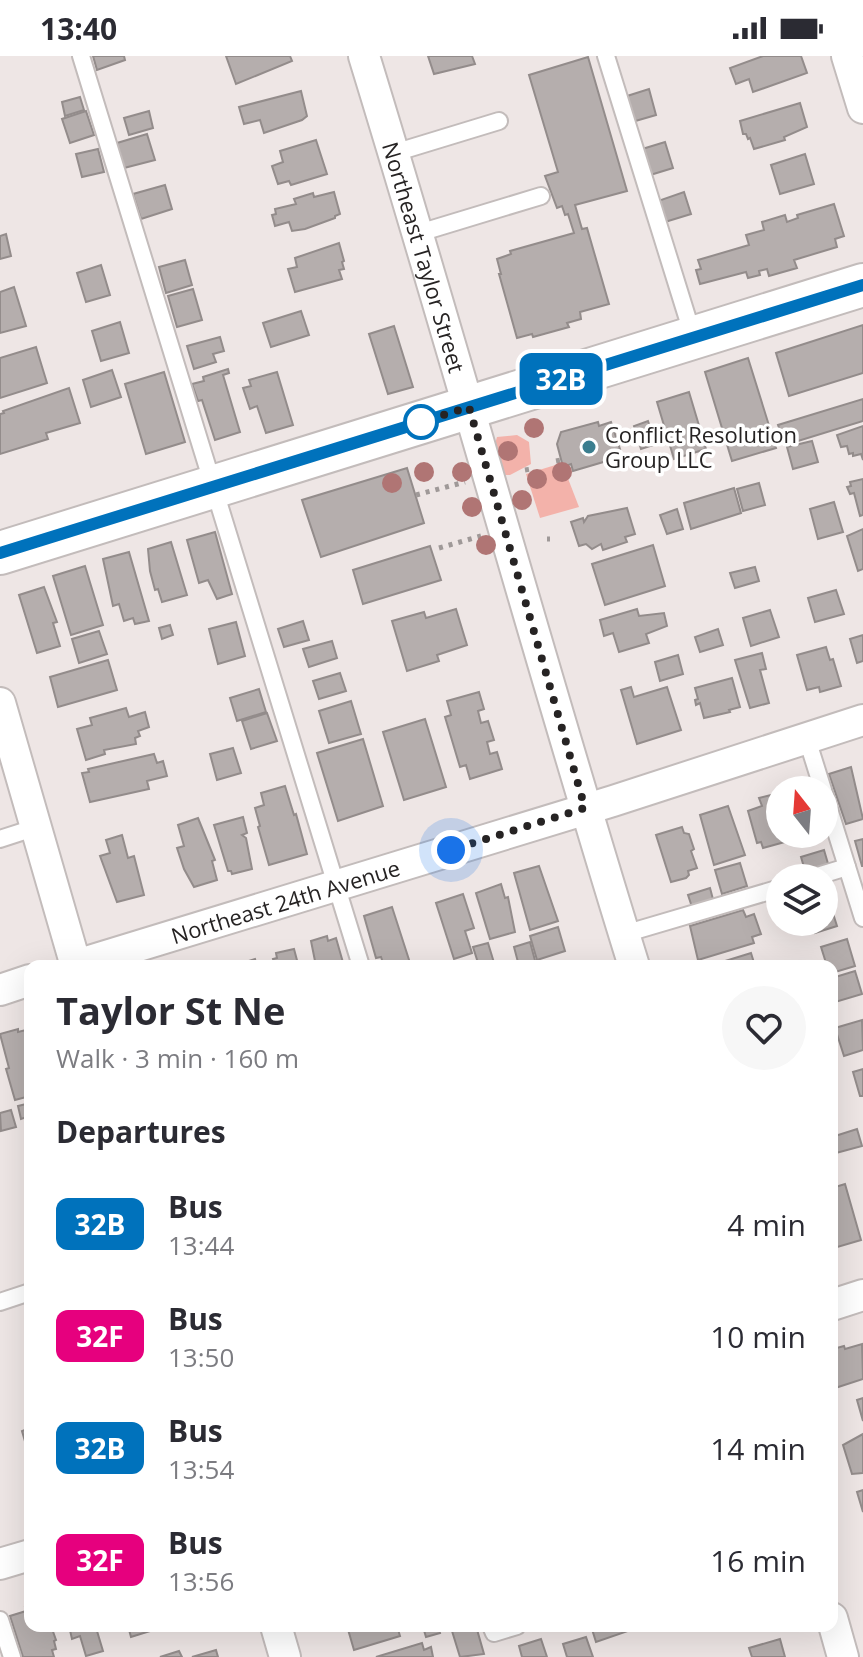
<!DOCTYPE html>
<meta charset="utf-8">
<style>
body{margin:0;font-family:"Open Sans",sans-serif;background:#f7f7f7;color:#2b2b33;height:100vh;display:flex;flex-direction:column;font-size:30px;white-space:nowrap}
*{box-sizing:border-box;margin:0}
p{font-size:26px;color:#7c7c81}
.icon{flex:none;width:44px;height:44px;fill:none;stroke:currentColor;stroke-width:2;stroke-linecap:round;stroke-linejoin:round}
.map{position:relative;flex:1;overflow:hidden}
.panel{position:absolute;left:24px;top:904px;width:814px;height:672px;display:flex;flex-direction:column;background:#fff;border-radius:16px;box-shadow:0 8px 32px #0002}
.panel>*{flex:none}
.badge{padding:0 16px;border-radius:12px;font-size:28px;line-height:52px}
.needle{width:52px;rotate:343deg}
.buttons{position:absolute;left:766px;top:720px;display:grid;gap:16px}
.buttons a{display:grid;place-items:center;width:72px;height:72px;border-radius:50%;background:#fff;box-shadow:0 8px 32px #0002;font-size:40px}
.you{position:absolute;width:40px;height:40px;margin:-20px;border:6px solid #fff;border-radius:50%;background:#1a73e8;box-shadow:0 0 0 12px #1a73e833}
.map>.badge{position:absolute;translate:-50% -50%;box-shadow:0 0 0 4px #fff}
h2{padding:0 32px;font-size:30px;line-height:72px}
.round{display:grid;place-items:center;flex:none;width:84px;height:84px;border-radius:42px;background:#f7f7f7}
.headline{display:flex;align-items:center;justify-content:space-between;height:136px;padding:0 32px}
h1{font-size:38px;font-weight:700;line-height:60px}
ul{padding:0;list-style:none}
li{display:flex;align-items:center;gap:24px;height:112px;padding:0 32px}
li div{flex:1}
li b{display:block;font-size:30px}
li em{font-style:normal}
li .badge{min-width:88px;font-weight:700;text-align:center}
.status{display:flex;justify-content:space-between;align-items:center;height:56px;padding:0 40px;background:#fff;direction:ltr}
.status svg{height:22px;fill:currentColor}
.map>svg:first-child{display:block}
.green{fill:#f3b2aa}
.building{fill:#b5aead;stroke:#938c8b;stroke-width:2}
.lines{fill:none;stroke-linecap:round;stroke-linejoin:round}
.lane-casing{stroke:#c3bcbb;stroke-width:20}
.street-casing{stroke:#c3bcbb;stroke-width:34}
.secondary-casing{stroke:#c3bcbb;stroke-width:46}
.path{stroke:#9f9998;stroke-width:5;stroke-dasharray:4 6;stroke-linecap:butt}
.lane{stroke:#fff;stroke-width:16}
.street{stroke:#fff;stroke-width:30}
.secondary{stroke:#fff;stroke-width:42}
.tree{fill:#b07574}
.line-casing{stroke:#fff;stroke-width:18}
.line{stroke:#0072bc;stroke-width:12}
.walk{stroke:#262323;stroke-width:8;stroke-dasharray:0 14.4}
.stop-dot{fill:#fff;stroke:#0072bc;stroke-width:4}
.poi-dot{fill:#3b7e8f;stroke:#fff;stroke-width:3}
.labels{text-anchor:middle;dominant-baseline:central;stroke-width:7;stroke-linejoin:round;paint-order:stroke}
.street-label{font-size:22px;fill:#262323;stroke:#fff}
.poi-label{font-size:22px;fill:#262323;stroke:#fff;text-anchor:start}
</style>
<div class="status"><b>13:40</b><svg viewBox="0 0 49 12"><path d="M0 12V9h3v3zM5 12V6h3v6zM10 12V3h3v9zM15 12V0h3v12zM26 1h20v11H26zM47 4h2v5h-2z"/></svg></div>
<div class="map">
<svg width="863" height="1601" viewBox="0 0 863 1601">
<rect width="100%" height="100%" fill="#eee6e5"/>
<g class="green">
<polygon points="517,379 529,386 531,408 510,419 497,419 492,398 497,381"/>
<polygon points="562,407 579,451 540,462 526,418"/>
</g>
<g class="building">
<polygon points="93,0 124,0 125,4 97,14"/>
<polygon points="226,0 290,0 292,5 236,28"/>
<polygon points="428,0 472,0 475,8 434,18"/>
<polygon points="763,0 801,0 807,17 753,36 749,23 736,28 730,12"/>
<polygon points="588,1 627,135 575,149 582,173 587,172 609,248 580,256 581,263 567,267 569,271 533,281 532,278 517,282 499,218 501,218 497,203 511,198 510,195 574,177 568,158 565,159 562,150 557,152 545,120 558,116 529,19"/>
<polygon points="649,33 656,59 632,66 624,41"/>
<polygon points="301,35 307,60 302,64 264,77 260,64 244,68 239,51"/>
<polygon points="80,41 84,54 65,60 62,46"/>
<polygon points="800,47 807,71 784,81 785,84 754,93 750,82 748,83 746,78 743,78 740,65"/>
<polygon points="86,55 94,79 70,87 62,63"/>
<polygon points="149,55 153,72 129,79 124,62"/>
<polygon points="147,78 155,104 124,112 117,87"/>
<polygon points="316,84 327,118 291,129 289,125 278,128 272,110 283,106 280,95"/>
<polygon points="665,86 673,112 647,120 639,94"/>
<polygon points="98,93 104,116 82,121 76,98"/>
<polygon points="805,98 814,128 780,138 771,109"/>
<polygon points="165,129 172,153 141,163 133,138"/>
<polygon points="334,136 340,158 335,160 335,162 305,173 292,175 289,166 275,170 272,159 276,158 275,153 296,148 294,143 313,137 314,141"/>
<polygon points="684,136 691,158 665,166 658,145"/>
<polygon points="834,148 844,180 835,183 837,191 794,204 797,212 769,220 767,213 759,215 760,219 748,222 746,216 700,228 696,214 701,213 698,204 749,189 746,179 764,174 762,166 785,159 787,166 798,162 797,159"/>
<polygon points="6,178 11,200 0,203 0,180"/>
<polygon points="339,187 344,205 342,206 344,213 339,214 342,223 295,236 288,213 297,211 295,202"/>
<polygon points="185,204 192,229 166,237 159,211"/>
<polygon points="101,209 110,239 86,246 77,217"/>
<polygon points="14,231 26,270 0,277 0,236"/>
<polygon points="193,233 202,264 177,271 168,240"/>
<polygon points="301,255 309,279 271,291 263,267"/>
<polygon points="120,266 129,297 101,305 92,275"/>
<polygon points="863,269 863,317 789,340 776,297"/>
<polygon points="394,270 413,331 388,338 369,278"/>
<polygon points="220,281 224,295 213,298 216,306 194,313 187,290"/>
<polygon points="36,291 47,327 0,342 0,302"/>
<polygon points="748,302 776,392 732,405 705,316"/>
<polygon points="228,313 229,317 223,319 240,376 215,384 202,344 198,345 192,328 204,325 203,321"/>
<polygon points="112,314 121,341 91,351 83,324"/>
<polygon points="164,316 185,386 146,398 125,328"/>
<polygon points="277,316 293,369 266,377 257,350 250,353 243,332 251,330 249,324"/>
<polygon points="69,332 80,367 46,377 48,383 0,398 0,358 4,357 3,355"/>
<polygon points="689,336 706,393 674,403 657,346"/>
<polygon points="863,343 863,365 785,389 778,369"/>
<polygon points="648,365 656,388 641,393 634,370"/>
<polygon points="598,366 599,370 611,366 620,393 607,397 610,404 573,415 571,408 563,411 557,388 561,376"/>
<polygon points="863,370 863,404 861,398 853,400 853,397 849,398 847,390 841,391 837,379"/>
<polygon points="812,385 818,406 793,413 787,391"/>
<polygon points="407,412 424,467 321,501 302,444"/>
<polygon points="863,423 863,459 860,460 854,437 850,438 847,431 851,430 850,426"/>
<polygon points="759,427 765,449 743,455 737,433"/>
<polygon points="734,432 741,457 691,473 684,447"/>
<polygon points="834,446 843,476 818,483 810,453"/>
<polygon points="627,452 635,478 625,481 627,486 603,494 601,488 592,493 586,488 579,490 571,466 583,462 584,466 588,460"/>
<polygon points="677,453 683,473 667,478 660,459"/>
<polygon points="863,473 863,513 858,515 847,480"/>
<polygon points="215,476 232,538 217,543 208,524 199,527 187,484"/>
<polygon points="171,486 187,539 162,546 158,533 155,534 150,515 148,493"/>
<polygon points="653,489 665,530 605,549 592,508"/>
<polygon points="430,490 441,524 363,548 353,514"/>
<polygon points="129,496 149,565 135,568 133,562 124,565 119,548 113,550 103,503"/>
<polygon points="85,510 103,569 71,579 53,520"/>
<polygon points="755,511 759,525 735,532 730,517"/>
<polygon points="44,531 57,566 53,567 60,590 37,597 19,539"/>
<polygon points="836,534 844,558 815,566 808,542"/>
<polygon points="456,553 467,589 437,599 439,605 407,615 392,565 424,556 426,562"/>
<polygon points="637,553 639,560 664,557 667,570 646,578 649,587 619,596 613,577 604,580 600,564"/>
<polygon points="770,554 779,581 751,590 743,562"/>
<polygon points="303,565 309,584 284,591 278,573"/>
<polygon points="236,566 245,600 218,608 209,573"/>
<polygon points="170,569 173,579 162,583 159,572"/>
<polygon points="718,573 723,589 700,596 695,581"/>
<polygon points="99,575 107,598 79,607 72,583"/>
<polygon points="863,579 863,605 857,607 850,583"/>
<polygon points="332,585 337,602 309,611 303,593"/>
<polygon points="826,591 830,604 833,603 841,630 820,636 819,631 807,634 797,599"/>
<polygon points="762,597 766,613 760,614 769,647 750,652 735,604"/>
<polygon points="678,599 683,618 660,625 655,606"/>
<polygon points="108,604 117,634 58,651 50,621"/>
<polygon points="340,617 346,635 319,643 313,625"/>
<polygon points="732,622 740,651 729,654 730,656 704,662 700,647 696,649 695,644 698,643 695,632"/>
<polygon points="631,631 634,641 667,631 681,674 637,688 621,634"/>
<polygon points="259,633 266,656 237,665 230,642"/>
<polygon points="479,636 484,653 478,655 481,667 488,665 494,684 487,686 490,698 497,696 502,713 470,723 466,709 460,711 445,661 451,659 447,645"/>
<polygon points="351,645 361,678 329,687 319,655"/>
<polygon points="126,652 129,661 145,656 149,671 138,675 140,680 135,682 136,688 104,694 105,698 86,704 77,673 92,669 90,662"/>
<polygon points="267,657 277,685 251,693 242,665"/>
<polygon points="425,663 446,731 404,744 383,676"/>
<polygon points="363,683 383,750 338,765 317,697"/>
<polygon points="233,692 241,717 217,724 210,698"/>
<polygon points="154,698 157,707 163,705 167,720 147,725 149,733 90,746 82,717 89,716 88,713"/>
<polygon points="851,711 863,763 846,768 829,718"/>
<polygon points="285,730 294,759 296,758 307,798 269,809 258,771 260,770 255,752 264,749 261,737"/>
<polygon points="775,738 777,745 780,744 780,778 790,778 792,784 763,792 761,786 757,787 748,755 762,750 759,742"/>
<polygon points="728,750 745,799 714,809 700,759"/>
<polygon points="243,761 247,777 242,779 246,782 252,813 232,818 231,815 228,815 214,769"/>
<polygon points="198,762 215,804 212,805 217,824 194,831 184,813 177,792 184,790 178,769"/>
<polygon points="682,771 684,777 689,778 694,793 691,795 697,812 688,815 689,819 686,822 671,826 656,779"/>
<polygon points="122,779 128,802 134,800 144,839 117,846 100,800 110,797 106,784"/>
<polygon points="863,783 863,810 862,810 855,785"/>
<polygon points="824,794 829,811 806,818 801,801"/>
<polygon points="740,807 747,830 722,838 715,814"/>
<polygon points="539,810 558,865 530,874 514,817"/>
<polygon points="501,828 505,842 508,841 515,876 490,883 476,837"/>
<polygon points="824,829 837,870 815,877 811,866 824,866"/>
<polygon points="710,832 714,847 693,854 688,839"/>
<polygon points="463,838 474,872 465,875 472,897 454,903 436,847"/>
<polygon points="392,851 411,910 384,910 381,901 376,902 364,860"/>
<polygon points="743,854 746,861 754,858 761,878 752,881 754,887 698,904 690,870"/>
<polygon points="558,871 565,895 537,904 530,880"/>
<polygon points="327,880 328,885 336,882 344,910 316,910 311,885"/>
<polygon points="847,883 855,910 832,917 832,910 827,910 821,891"/>
<polygon points="530,886 536,908 519,910 514,891"/>
<polygon points="488,887 495,910 479,910 473,891"/>
<polygon points="294,893 298,908 300,907 301,910 275,910 273,903 277,902 276,897"/>
<polygon points="751,897 755,910 709,910"/>
<polygon points="255,903 257,910 233,910"/>
<polygon points="855,915 862,938 832,947 832,922"/>
<polygon points="862,964 863,994 844,1000 835,972"/>
<polygon points="18,973 18,976 30,973 30,1040 15,1044 6,1013 9,1012 0,978"/>
<polygon points="863,1013 863,1040 860,1040 853,1016"/>
<polygon points="30,1047 30,1060 21,1063 18,1050"/>
<polygon points="11,1054 16,1071 1,1075 0,1057"/>
<polygon points="857,1073 862,1090 836,1097 832,1081"/>
<polygon points="845,1128 861,1184 834,1192 832,1132"/>
<polygon points="862,1288 863,1323 832,1333 833,1293 844,1290 845,1293"/>
<polygon points="863,1342 863,1365 857,1344"/>
<polygon points="30,1372 30,1399 29,1399 22,1375"/>
<polygon points="863,1378 863,1417 852,1418 843,1389"/>
<polygon points="863,1434 863,1456 857,1436"/>
<polygon points="30,1549 30,1570 51,1570 56,1584 54,1585 56,1593 52,1594 54,1601 23,1601 10,1560 26,1555 25,1551"/>
<polygon points="69,1570 103,1570 104,1573 97,1575 103,1595 86,1600 80,1580 72,1583"/>
<polygon points="128,1570 149,1570 150,1575 131,1581"/>
<polygon points="347,1570 397,1570 400,1580 354,1594"/>
<polygon points="438,1570 440,1577 426,1581 423,1571"/>
<polygon points="469,1570 476,1570 484,1598 460,1601 452,1575"/>
<polygon points="591,1570 626,1570 628,1575 596,1586"/>
<polygon points="586,1581 593,1601 567,1601 563,1588"/>
<polygon points="541,1583 547,1601 522,1601 519,1590"/>
<polygon points="780,1583 785,1601 752,1601 749,1592"/>
<polygon points="422,1587 424,1594 431,1591 433,1601 376,1601"/>
<polygon points="216,1594 218,1601 192,1601"/>
<polygon points="179,1595 182,1601 160,1601"/>
</g>
<g class="lines">
<defs>
<g id="lane">
<polyline points="81,0 361,910"/>
<polyline points="606,0 693,280"/>
<polyline points="394,97 499,65"/>
<polyline points="419,177 541,140"/>
<polyline points="807,683 823,734"/>
<polyline points="824,737 863,862"/>
<polyline points="0,783 37,771"/>
<polyline points="811,822 847,811"/>
<polyline points="624,878 780,832"/>
<polyline points="0,1246 30,1236"/>
<polyline points="0,1564 12,1601"/>
<polyline points="491,1570 494,1577 517,1570"/>
</g>
<g id="street">
<path id="s1" d="M 364,0 C 457,302 540,608 634,910"/>
<polyline points="847,0 863,52"/>
<polyline points="0,647 76,910"/>
<path id="s2" d="M 73,910 L 613,745 L 863,664"/>
<polyline points="0,934 30,924"/>
<polyline points="832,1249 863,1239"/>
<polyline points="0,1508 30,1499"/>
<polyline points="832,1562 843,1601"/>
<polyline points="276,1570 285,1601"/>
</g>
<polyline id="secondary" points="0,497 863,229"/>
</defs>
<use href="#lane" class="lane-casing"/>
<use href="#street" class="street-casing"/>
<use href="#secondary" class="secondary-casing"/>
<g class="path">
<polyline points="556,405 561,404"/>
<polyline points="525,414 531,413"/>
<polyline points="416,439 465,426"/>
<polyline points="547,483 550,483"/>
<polyline points="439,492 481,480"/>
</g>
<use href="#lane" class="lane"/>
<use href="#street" class="street"/>
<use href="#secondary" class="secondary"/>
</g>
<g class="tree">
<circle cx="534" cy="372" r="10"/>
<circle cx="508" cy="395" r="10"/>
<circle cx="424" cy="416" r="10"/>
<circle cx="462" cy="416" r="10"/>
<circle cx="562" cy="416" r="10"/>
<circle cx="537" cy="423" r="10"/>
<circle cx="392" cy="427" r="10"/>
<circle cx="522" cy="444" r="10"/>
<circle cx="472" cy="451" r="10"/>
<circle cx="486" cy="489" r="10"/>
</g>
<g class="lines">
<defs>
<polyline id="line" points="0,497 863,229"/>
</defs>
<use href="#line" class="line-casing"/>
<use href="#line" class="line"/>
<polyline class="walk" points="421,366 412,369 469,351 585,752 451,794"/>
</g>
<circle class="stop-dot" cx="421" cy="366" r="16"/>
<circle class="poi-dot" cx="589" cy="391" r="8"/>
<g class="labels">
<g class="street-label">
<text stroke="none"><textPath href="#s1" startOffset="210">Northeast Taylor Street</textPath></text>
<text stroke="none"><textPath href="#s2" startOffset="222">Northeast 24th Avenue</textPath></text>
</g>
<g class="poi-label">
<text x="605" y="378">Conflict Resolution<tspan x="605" dy="25">Group LLC</tspan></text>
</g>
</g>
</svg>
<div class="buttons">
<a><svg class="needle" viewBox="-14 -14 28 28"><path d="M0-13l5 13h-10z" fill="#e53935"/><path d="M0 13l5-13h-10z" fill="#7c7c81"/></svg></a>
<a><svg class="icon" aria-label="layers" viewBox="0 0 24 24"><path d="M12 4l9 5-9 5-9-5zM3 14l9 5 9-5"/></svg></a>
</div>
<div class="you" style="left:451px;top:794px"></div>
<b class="badge" style="left:561px;top:323px;background:#0072bc;color:#fff">32B</b>
<section class="panel">
<div class="headline"><div><h1>Taylor St Ne</h1><p>Walk · 3 min · 160 m</p></div><a class="round"><svg class="icon" aria-label="heart" viewBox="0 0 24 24"><path d="M12 20l-8-8c-3-5 5-10 8-4 3-6 11-1 8 4z"/></svg></a></div>
<h2>Departures</h2>
<ul>
<li><span class="badge" style="background:#0072bc;color:#fff">32B</span><div><b>Bus</b><p>13:44</p></div><em>4 min</em></li>
<li><span class="badge" style="background:#e6007e;color:#fff">32F</span><div><b>Bus</b><p>13:50</p></div><em>10 min</em></li>
<li><span class="badge" style="background:#0072bc;color:#fff">32B</span><div><b>Bus</b><p>13:54</p></div><em>14 min</em></li>
<li><span class="badge" style="background:#e6007e;color:#fff">32F</span><div><b>Bus</b><p>13:56</p></div><em>16 min</em></li>
</ul>
</section>
</div>
